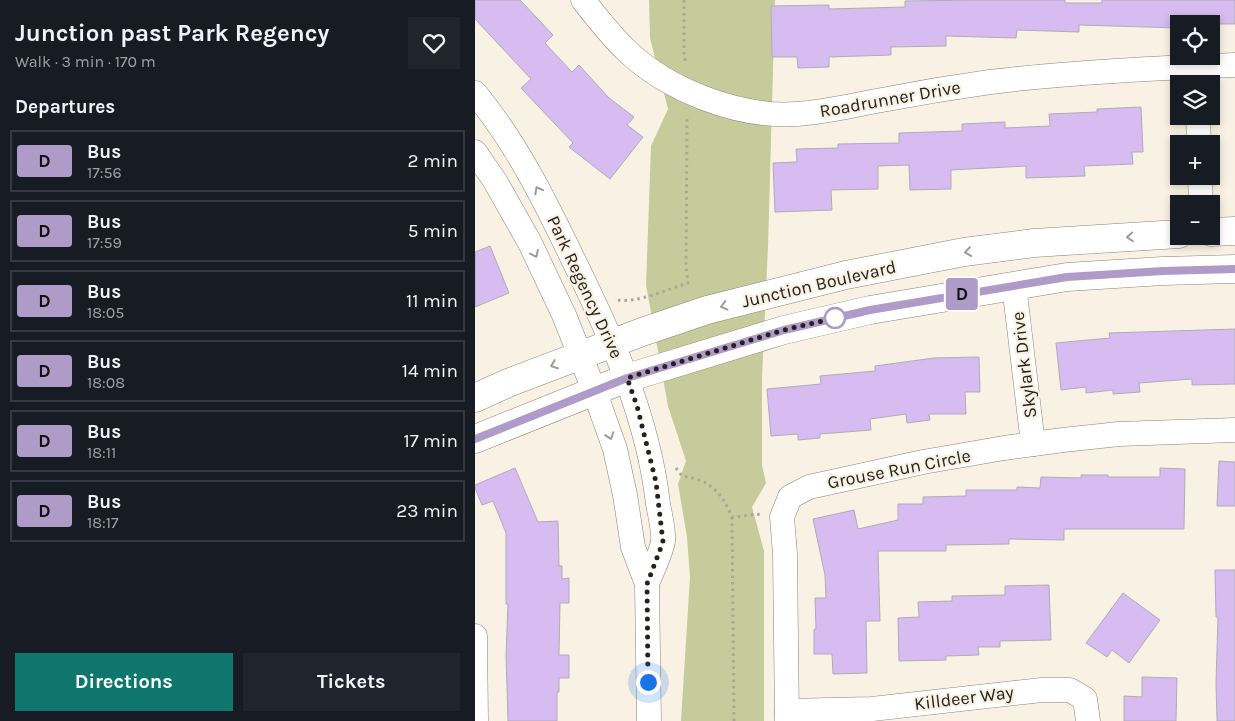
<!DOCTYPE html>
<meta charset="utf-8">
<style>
body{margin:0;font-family:Karla,sans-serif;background:#20242c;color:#f1f3f6;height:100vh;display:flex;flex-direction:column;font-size:19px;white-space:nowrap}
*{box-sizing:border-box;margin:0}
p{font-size:16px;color:#9ea1a6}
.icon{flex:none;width:28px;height:28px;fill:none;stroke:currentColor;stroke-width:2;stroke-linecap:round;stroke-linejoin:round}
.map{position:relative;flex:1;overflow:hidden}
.panel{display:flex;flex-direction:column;background:#171b24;width:475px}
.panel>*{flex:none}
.badge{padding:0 10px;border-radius:4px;font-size:18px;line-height:32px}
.fabs{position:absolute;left:695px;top:15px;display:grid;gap:10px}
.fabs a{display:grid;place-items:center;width:50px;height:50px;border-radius:0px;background:#171b24;box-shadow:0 2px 8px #0003;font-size:25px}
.you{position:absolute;width:25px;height:25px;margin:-12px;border:4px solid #fff;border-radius:50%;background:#1a73e8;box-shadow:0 0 0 8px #1a73e833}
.map>.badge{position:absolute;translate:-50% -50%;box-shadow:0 0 0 2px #fff}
h2{padding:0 15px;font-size:19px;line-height:45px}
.round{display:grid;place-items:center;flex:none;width:52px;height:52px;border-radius:0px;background:#20242c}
.headline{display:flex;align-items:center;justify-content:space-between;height:85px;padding:0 15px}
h1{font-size:24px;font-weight:700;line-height:38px}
.primary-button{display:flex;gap:10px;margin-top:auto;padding:10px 15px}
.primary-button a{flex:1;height:58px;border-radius:0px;background:#0f766e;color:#fff;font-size:20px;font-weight:700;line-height:58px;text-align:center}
.primary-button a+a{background:#20242c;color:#f1f3f6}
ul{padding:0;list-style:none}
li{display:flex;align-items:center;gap:15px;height:62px;margin:0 10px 8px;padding:0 5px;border:2px solid #363941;border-radius:0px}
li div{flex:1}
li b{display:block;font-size:19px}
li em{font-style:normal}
li .badge{min-width:55px;font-weight:700;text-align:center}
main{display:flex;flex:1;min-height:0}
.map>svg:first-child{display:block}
.green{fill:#c5cb9a}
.building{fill:#d6bcf0;stroke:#b1abb8}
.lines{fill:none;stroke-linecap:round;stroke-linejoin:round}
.minor-casing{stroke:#8a8377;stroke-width:25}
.major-casing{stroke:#8a8377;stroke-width:29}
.path{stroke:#aba69b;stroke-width:3;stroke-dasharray:2.5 4;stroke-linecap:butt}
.minor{stroke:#fff;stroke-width:24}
.major{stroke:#fff;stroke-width:28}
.oneway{stroke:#9d9c99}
.line-casing{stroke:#fff;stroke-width:11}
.line{stroke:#af9bc8;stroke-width:8}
.walk{stroke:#25221d;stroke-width:5;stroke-dasharray:0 9}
.stop-dot{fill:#fff;stroke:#af9bc8;stroke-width:2.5}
.labels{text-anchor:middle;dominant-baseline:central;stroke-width:4.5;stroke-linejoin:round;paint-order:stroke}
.street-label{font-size:18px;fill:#25221d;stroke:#f9f2e4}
</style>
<main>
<section class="panel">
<div class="headline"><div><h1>Junction past Park Regency</h1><p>Walk · 3 min · 170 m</p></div><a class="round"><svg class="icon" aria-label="heart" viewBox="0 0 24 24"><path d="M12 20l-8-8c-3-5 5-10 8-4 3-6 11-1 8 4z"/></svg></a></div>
<h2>Departures</h2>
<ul>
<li><span class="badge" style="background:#af9bc8;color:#111">D</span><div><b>Bus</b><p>17:56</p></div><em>2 min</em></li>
<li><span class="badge" style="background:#af9bc8;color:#111">D</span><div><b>Bus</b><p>17:59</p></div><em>5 min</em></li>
<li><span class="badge" style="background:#af9bc8;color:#111">D</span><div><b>Bus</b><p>18:05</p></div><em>11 min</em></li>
<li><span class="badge" style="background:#af9bc8;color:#111">D</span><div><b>Bus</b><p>18:08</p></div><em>14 min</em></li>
<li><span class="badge" style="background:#af9bc8;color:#111">D</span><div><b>Bus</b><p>18:11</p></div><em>17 min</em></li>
<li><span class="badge" style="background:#af9bc8;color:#111">D</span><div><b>Bus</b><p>18:17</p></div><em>23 min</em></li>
</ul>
<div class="primary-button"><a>Directions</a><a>Tickets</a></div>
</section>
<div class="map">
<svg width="760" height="721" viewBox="0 0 760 721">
<rect width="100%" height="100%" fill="#f9f2e4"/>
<polygon class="green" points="174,0 300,0 293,246 287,378 287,465 291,483 277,507 289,551 289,721 206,721 215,577 212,537 203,484 211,461 193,406 171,285 176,146 193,109 175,38"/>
<g class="building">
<polygon points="0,0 45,0 78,35 70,43 97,72 104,65 134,98 159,117 152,125 168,137 135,179 94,147 98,143 46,88 56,79 0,19"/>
<polygon points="502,0 590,0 590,3 627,3 627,0 760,0 760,24 704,24 704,28 604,25 604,32 542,30 541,38 471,36 471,46 416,47 416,55 354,57 354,67 323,68 322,57 297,57 296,6 354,5 354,9 430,7 430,1"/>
<polygon points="666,107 668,152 657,152 658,164 609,166 610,176 551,178 551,166 476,170 476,189 435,190 434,165 403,166 403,189 356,190 357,210 300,212 298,163 322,162 321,149 363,148 363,144 424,143 424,133 487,131 487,124 530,122 530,128 575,126 574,114 622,112 622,109"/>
<polygon points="15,246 34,293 0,307 0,252"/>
<polygon points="760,329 760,384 717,385 717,379 664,383 665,392 638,394 638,390 611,393 611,387 586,390 581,343 635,338 634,333"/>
<polygon points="504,357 505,392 490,392 491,414 454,414 455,420 432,423 431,414 395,419 396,430 345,434 345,438 323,440 323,434 296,436 292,389 346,384 345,376 400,371 400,366 459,358"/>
<polygon points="744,461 760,462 760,506 742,506"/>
<polygon points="40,468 63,522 83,521 84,566 87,566 87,579 94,578 94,603 85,603 84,655 94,655 94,678 84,678 84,692 82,692 82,721 33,721 31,656 33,604 31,604 31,533 18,501 7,505 0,488 0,485"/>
<polygon points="685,468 710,469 709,529 589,529 589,540 534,539 534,544 471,545 471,551 403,551 405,621 391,621 392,673 358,674 357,654 339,654 339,629 341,629 340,598 351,598 350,575 338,519 379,510 383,529 423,520 423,504 448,504 448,497 491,496 491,490 542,490 542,487 565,488 566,477 606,478 606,475 633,475 633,477 685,477"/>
<polygon points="740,570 760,570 760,721 742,721 741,683 743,617 741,617"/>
<polygon points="574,585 576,640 525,641 525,647 503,647 504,655 471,656 471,660 424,661 423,618 444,617 443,602 477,601 477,596 530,595 530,586"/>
<polygon points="648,593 685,620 654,663 637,650 632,657 611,643"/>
<polygon points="667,677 702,678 701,721 649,721 649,696 667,697"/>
</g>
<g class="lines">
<defs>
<g id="minor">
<path d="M 108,0 C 122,18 136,36 152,51 C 194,91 265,118 322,114 C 351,112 379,105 407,100 C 443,93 479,87 515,82 C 597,72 678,68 760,65"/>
<path d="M 0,93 C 40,141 69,199 96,255 C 135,334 173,415 183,504 C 185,515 189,530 188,541 C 187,551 176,573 172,584"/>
<polyline points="723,116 724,144"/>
<polyline points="0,152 20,181 55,243 89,315 119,390 140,449 150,495 158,547 172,584 174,721"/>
<polyline points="725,176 726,204"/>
<polyline points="539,285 558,444"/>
<polyline points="0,636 1,721"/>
<polyline points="312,711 397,709 567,690 595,690 610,699 613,721"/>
<polyline points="312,721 310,554 307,517 315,497 334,487 448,462 529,448 588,440 644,434 760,430"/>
</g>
<g id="major">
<polyline points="736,232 760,231"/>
<polyline points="0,398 33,383 167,332 232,310 371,275 489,252 559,243 704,234"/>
<polyline points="0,439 152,378 309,330 395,310 592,277 688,271 760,269"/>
</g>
</defs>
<use href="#minor" class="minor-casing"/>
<use href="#major" class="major-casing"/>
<g class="path">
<polyline points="209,0 209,56 211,64"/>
<path d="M 143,300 C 163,303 193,289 213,283 L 211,267 L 212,115"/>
<path d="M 201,468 L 207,476 C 235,480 246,491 257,517 L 286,514"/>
<polyline points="257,517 259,721"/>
</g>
<use href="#minor" class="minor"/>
<use href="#major" class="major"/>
</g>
<defs><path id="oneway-chevron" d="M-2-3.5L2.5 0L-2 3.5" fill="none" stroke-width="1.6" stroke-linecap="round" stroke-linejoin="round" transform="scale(1.25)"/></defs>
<g class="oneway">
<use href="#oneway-chevron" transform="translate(63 190) rotate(-118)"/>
<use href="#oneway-chevron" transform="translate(655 237) rotate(176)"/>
<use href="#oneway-chevron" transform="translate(493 252) rotate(172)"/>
<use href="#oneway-chevron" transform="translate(60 254) rotate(65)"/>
<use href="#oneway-chevron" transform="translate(249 306) rotate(166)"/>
<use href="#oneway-chevron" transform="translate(79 365) rotate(159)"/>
<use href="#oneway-chevron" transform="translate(135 436) rotate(71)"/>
</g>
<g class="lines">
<defs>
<polyline id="line" points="0,439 152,378 309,330 395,310 592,277 688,271 760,269"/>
</defs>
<use href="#line" class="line-casing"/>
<use href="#line" class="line"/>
<polyline class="walk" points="173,682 172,584 188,542 181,482 162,406 152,378 309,330 360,318"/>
</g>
<circle class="stop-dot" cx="360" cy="318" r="10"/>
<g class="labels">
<g class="street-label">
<text transform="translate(415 99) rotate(-10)">Roadrunner Drive</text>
<text transform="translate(344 284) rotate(-13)">Junction Boulevard</text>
<text transform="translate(110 287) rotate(65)">Park Regency Drive</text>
<text transform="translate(549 365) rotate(-97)">Skylark Drive</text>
<text transform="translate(424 469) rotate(-11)">Grouse Run Circle</text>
<text transform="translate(489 698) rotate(-7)">Killdeer Way</text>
</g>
</g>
</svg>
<div class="fabs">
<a><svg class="icon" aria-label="locate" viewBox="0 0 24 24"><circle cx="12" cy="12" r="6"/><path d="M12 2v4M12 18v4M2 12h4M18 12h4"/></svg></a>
<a><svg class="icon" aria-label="layers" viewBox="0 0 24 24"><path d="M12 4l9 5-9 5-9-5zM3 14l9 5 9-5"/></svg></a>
<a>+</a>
<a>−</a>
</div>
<div class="you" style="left:173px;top:682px"></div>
<b class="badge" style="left:487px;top:294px;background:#af9bc8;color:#111">D</b>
</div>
</main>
